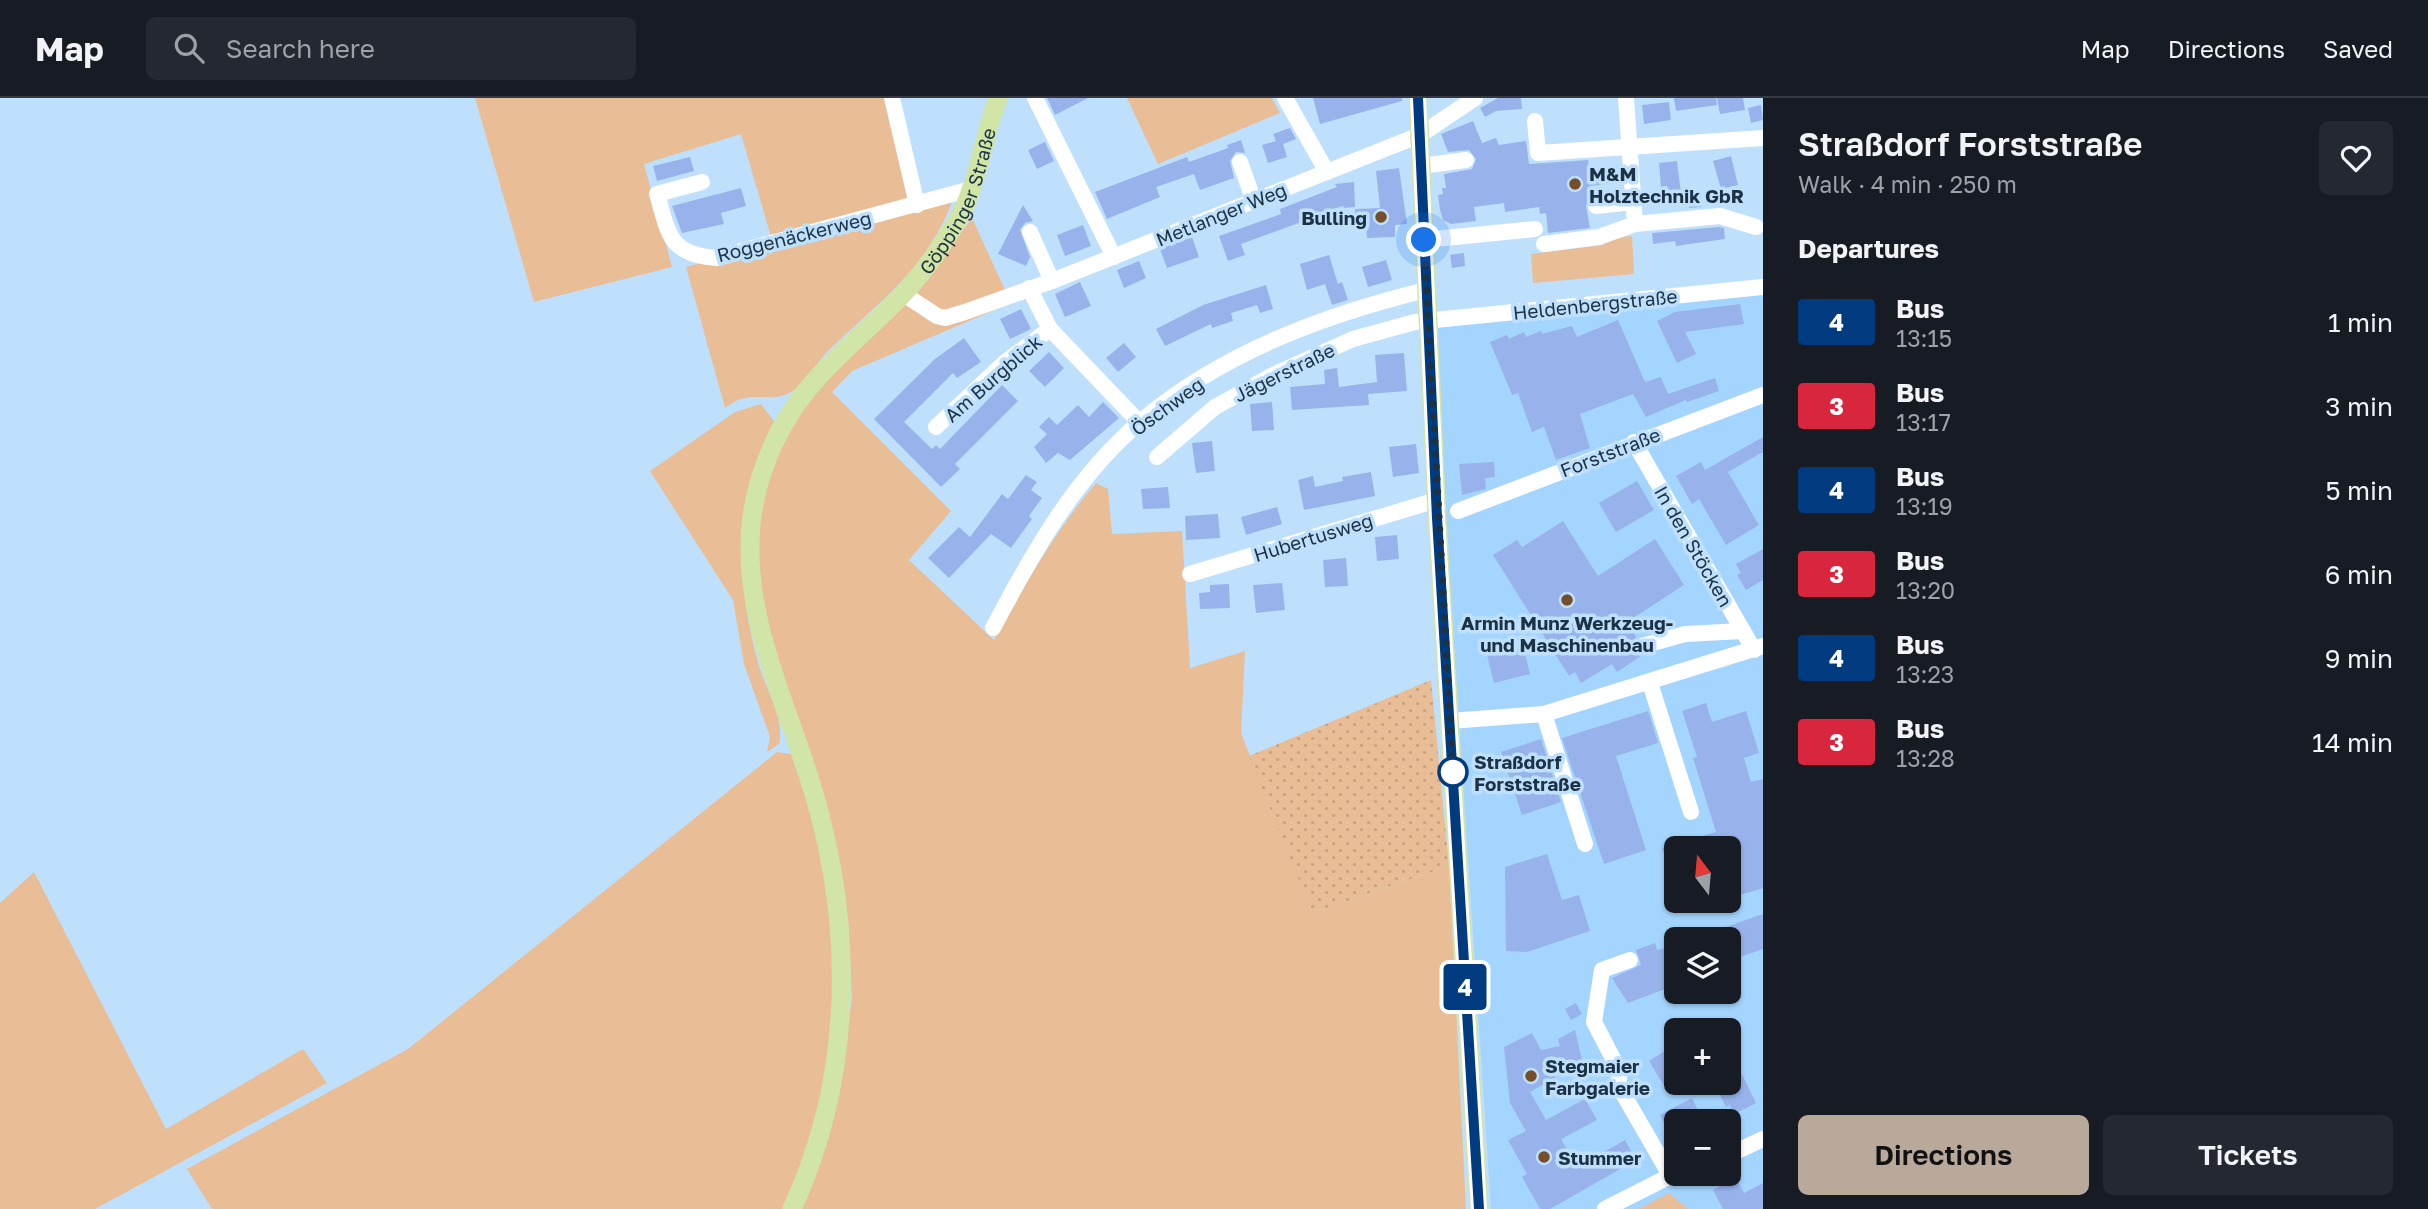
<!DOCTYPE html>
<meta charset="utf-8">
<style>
body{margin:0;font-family:"Golos Text",sans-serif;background:#242831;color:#f1f3f6;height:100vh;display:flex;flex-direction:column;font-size:26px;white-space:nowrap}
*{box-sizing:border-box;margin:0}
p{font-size:23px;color:#9ea1a6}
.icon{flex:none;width:38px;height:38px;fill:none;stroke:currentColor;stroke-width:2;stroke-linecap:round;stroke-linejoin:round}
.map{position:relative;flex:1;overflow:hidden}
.sheet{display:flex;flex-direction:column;background:#171b24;width:665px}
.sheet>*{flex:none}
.badge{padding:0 14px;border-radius:5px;font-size:24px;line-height:46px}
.needle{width:46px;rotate:344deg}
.tools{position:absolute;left:1664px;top:738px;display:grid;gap:14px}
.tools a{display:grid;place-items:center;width:77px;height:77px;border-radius:10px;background:#171b24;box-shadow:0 2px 5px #0004;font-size:35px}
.you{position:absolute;width:35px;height:35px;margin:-18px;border:5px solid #fff;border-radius:50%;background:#1a73e8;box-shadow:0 0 0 10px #1a73e833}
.map>.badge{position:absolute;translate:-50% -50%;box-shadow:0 0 0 4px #fff}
h2{padding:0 35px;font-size:26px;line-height:63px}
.round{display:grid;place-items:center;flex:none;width:74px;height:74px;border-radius:10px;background:#242831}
.head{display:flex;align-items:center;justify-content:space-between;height:119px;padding:0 35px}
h1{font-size:33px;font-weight:600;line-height:52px}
.primary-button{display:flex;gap:14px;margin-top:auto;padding:14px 35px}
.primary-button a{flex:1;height:80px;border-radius:10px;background:#b9a99a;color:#111;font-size:28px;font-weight:600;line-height:80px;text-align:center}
.primary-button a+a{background:#242831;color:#f1f3f6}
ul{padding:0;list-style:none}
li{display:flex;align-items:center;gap:21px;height:84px;padding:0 35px}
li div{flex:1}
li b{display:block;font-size:26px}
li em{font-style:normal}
li .badge{min-width:77px;font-weight:700;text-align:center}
header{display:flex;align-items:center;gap:42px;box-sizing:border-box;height:98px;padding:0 35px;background:#171b24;border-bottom:2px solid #363941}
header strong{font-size:33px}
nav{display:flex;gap:38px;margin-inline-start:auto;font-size:24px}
.search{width:490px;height:63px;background:#242831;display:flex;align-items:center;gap:18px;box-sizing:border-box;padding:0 24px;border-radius:10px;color:#9ea1a6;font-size:26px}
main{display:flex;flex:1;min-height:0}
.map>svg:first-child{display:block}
.built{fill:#a4d5ff;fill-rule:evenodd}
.grass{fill:#e9bd95}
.park{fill:url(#park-dots)}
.building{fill:#98b3ec}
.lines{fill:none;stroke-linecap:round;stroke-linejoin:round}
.minor{stroke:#fff;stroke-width:16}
.major{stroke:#d0e5a6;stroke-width:19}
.line-casing{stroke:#fff;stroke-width:16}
.line{stroke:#003b80;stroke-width:10}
.walk{stroke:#1c3244;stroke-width:7;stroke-dasharray:0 12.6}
.poi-dot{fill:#744f2a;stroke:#bfe0fc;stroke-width:2.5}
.stop-dot{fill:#fff;stroke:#003b80;stroke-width:3.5}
.labels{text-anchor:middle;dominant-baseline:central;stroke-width:7;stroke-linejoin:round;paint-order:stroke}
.poi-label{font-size:19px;font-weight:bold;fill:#1c3244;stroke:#bfe0fc;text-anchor:start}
.street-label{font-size:19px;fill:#1c3244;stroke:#bfe0fc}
.stop-label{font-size:19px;font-weight:bold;fill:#1c3244;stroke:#bfe0fc;text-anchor:start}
</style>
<header>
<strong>Map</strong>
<div class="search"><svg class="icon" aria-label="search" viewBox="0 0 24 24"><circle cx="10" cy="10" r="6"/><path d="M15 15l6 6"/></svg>Search here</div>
<nav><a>Map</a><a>Directions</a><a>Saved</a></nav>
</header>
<main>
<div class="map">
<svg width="1763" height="1111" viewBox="0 0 1763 1111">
<defs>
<pattern id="park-dots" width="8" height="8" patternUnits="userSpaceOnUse" patternTransform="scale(1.75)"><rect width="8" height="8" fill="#e9bd95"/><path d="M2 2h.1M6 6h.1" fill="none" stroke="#c7a382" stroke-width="1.8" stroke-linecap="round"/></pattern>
</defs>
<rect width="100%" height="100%" fill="#bfe0fc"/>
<path class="built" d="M 1763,194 L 1763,1111 L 1688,1111 L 1669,1096 L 1639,1111 L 1491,1111 L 1433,228 ZM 1676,751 L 1729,751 L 1729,803 L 1676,803 ZM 1676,842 L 1729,842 L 1729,894 L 1676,894 ZM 1676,933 L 1729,933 L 1729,985 L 1676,985 ZM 1676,1024 L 1729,1024 L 1729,1076 L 1676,1076 Z"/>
<g class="grass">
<polygon points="475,0 898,0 921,99 771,139 741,36 644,66 672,169 534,204"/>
<polygon points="1127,0 1272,0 1280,15 1158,66"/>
<path d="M 940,101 L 953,101 C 928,171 877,205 827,254 C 816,266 805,286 791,294 C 769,307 751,289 725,310 L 686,169 Z"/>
<path d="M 972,120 L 1011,205 L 852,273 L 832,294 L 951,413 L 909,462 L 994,542 C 1025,487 1055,433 1096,385 L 1108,391 L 1112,436 L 1182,433 L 1190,570 L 1245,553 L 1241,635 L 1312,815 L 1449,768 L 1466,1111 L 800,1111 L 839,994 L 852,900 L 848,823 L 840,768 L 764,526 L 756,449 L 767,380 L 795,322 L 823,285 L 914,199 Z"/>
<polygon points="1632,138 1634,176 1533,185 1531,156 1603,147 1603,141"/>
<path d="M 761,306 L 774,323 C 738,404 734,479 758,564 C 765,591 785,619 779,646 L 767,654 L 770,639 L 744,566 L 733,502 L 650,373 L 735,314 Z"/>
<path d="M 777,654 L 791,656 C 800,683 810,710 817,737 C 847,858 836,997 784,1111 L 212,1111 L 187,1071 L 408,951 Z"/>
<polygon points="34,774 166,1031 303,951 327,985 95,1111 0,1111 0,805"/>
<polygon points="1669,1095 1688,1111 1639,1111"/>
</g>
<polygon class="park" points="1431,582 1449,768 1312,815 1249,658"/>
<g class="building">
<polygon points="1047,0 1088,0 1055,17"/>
<polygon points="1313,0 1402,0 1402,3 1320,26"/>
<polygon points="1498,0 1521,0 1522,11 1496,13 1485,19 1480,10"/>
<polygon points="1674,0 1716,0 1717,7 1676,13"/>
<polygon points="1717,0 1743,0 1745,12 1720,16"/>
<polygon points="1669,4 1671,22 1644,26 1642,7"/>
<polygon points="1761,7 1763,22 1751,25 1748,10"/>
<polygon points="1473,23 1482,45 1496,40 1499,47 1526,43 1529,66 1588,62 1589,72 1619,68 1621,84 1590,88 1591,99 1586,108 1590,130 1548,135 1546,115 1540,116 1539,109 1505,114 1504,105 1474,109 1476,123 1451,126 1443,122 1440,112 1438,97 1443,96 1442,90 1446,90 1444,76 1472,71 1476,61 1469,52 1448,54 1441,36"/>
<polygon points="1290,30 1296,41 1283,46 1287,59 1268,65 1262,47 1276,43 1273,36"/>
<polygon points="1241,42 1245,55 1236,54 1230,63 1234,80 1200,92 1194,76 1156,89 1160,99 1107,121 1095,94 1187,59 1189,64 1228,50 1227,47"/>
<polygon points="1045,44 1054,63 1037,71 1028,52"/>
<polygon points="1731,58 1738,87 1721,91 1713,63"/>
<polygon points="690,59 694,73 657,83 653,68"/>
<polygon points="1677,63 1681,95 1668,96 1667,88 1661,89 1659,65"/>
<polygon points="1399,70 1407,126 1395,127 1395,139 1367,140 1366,127 1355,128 1355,111 1380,110 1376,73"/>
<polygon points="1354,84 1355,109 1344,110 1343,108 1306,120 1307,122 1241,146 1245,157 1228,163 1219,138 1281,116 1280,111 1337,89 1335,86"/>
<polygon points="741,90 746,108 721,115 724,126 682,135 672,108"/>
<polygon points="1701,99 1702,109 1689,110 1688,101"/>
<polygon points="1023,107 1033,123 1025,125 1020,132 1030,159 1026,168 998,156"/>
<polygon points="1083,127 1091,148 1065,158 1057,137"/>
<polygon points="1719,129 1724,130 1725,141 1676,148 1675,143 1653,146 1652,135"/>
<polygon points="1192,139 1199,159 1167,170 1160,151"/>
<polygon points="1464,155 1465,168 1452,170 1450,157"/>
<polygon points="1329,157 1338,186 1342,184 1348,202 1332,207 1325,186 1307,192 1300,166"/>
<polygon points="1386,162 1392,182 1368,189 1362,169"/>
<polygon points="1139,163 1146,180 1124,190 1117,172"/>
<polygon points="1080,184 1091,208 1065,219 1055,196"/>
<polygon points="1266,187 1273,211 1260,215 1257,207 1231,215 1233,223 1212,230 1211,226 1165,248 1156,231 1203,207"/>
<polygon points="1740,206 1744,226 1685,234 1696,256 1677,265 1657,223 1675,214"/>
<polygon points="1021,211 1031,231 1010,241 1000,221"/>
<polygon points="1618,222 1645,284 1661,279 1668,296 1715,280 1719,293 1687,304 1686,302 1646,319 1633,296 1580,316 1590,350 1556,362 1544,329 1532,334 1518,295 1512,297 1490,244 1507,237 1509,241 1524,234 1526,239 1541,233 1542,236 1572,228 1577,239"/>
<polygon points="964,240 981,264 957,280 953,275 904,324 932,351 936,347 940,351 1002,287 1018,303 955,366 960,371 941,389 874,321 935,261"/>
<polygon points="1124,245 1136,259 1118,274 1106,260"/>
<polygon points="1049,254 1064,270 1045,289 1029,273"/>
<polygon points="1404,255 1407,293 1368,296 1369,307 1292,312 1290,289 1325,286 1324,272 1337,270 1339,289 1377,284 1375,257"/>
<polygon points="1103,304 1119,320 1070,362 1058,355 1046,365 1034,349 1047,336 1039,329 1049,319 1057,327 1078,307 1089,319"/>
<polygon points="1272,304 1274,332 1252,333 1250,306"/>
<polygon points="1763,339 1763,354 1728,374 1759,427 1726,447 1699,401 1692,406 1676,378 1701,364 1705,372"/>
<polygon points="1212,343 1215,373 1196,375 1192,345"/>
<polygon points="1416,346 1419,375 1393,379 1389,349"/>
<polygon points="1494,364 1495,379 1485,380 1486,391 1462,397 1459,366"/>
<polygon points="1371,374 1375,398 1304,412 1298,382 1313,378 1315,389 1343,383 1342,379"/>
<polygon points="1026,377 1037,384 1031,392 1042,400 1029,418 1032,421 1011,450 991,436 949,480 928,460 959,429 970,439 1002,396 1008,401"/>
<polygon points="1637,383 1654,412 1616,434 1599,405"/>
<polygon points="1168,389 1170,410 1143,411 1141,391"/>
<polygon points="1277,409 1282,426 1246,437 1241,419"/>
<polygon points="1218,416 1220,440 1186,442 1185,418"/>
<polygon points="1563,423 1598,478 1655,441 1684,487 1627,524 1636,539 1632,551 1641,558 1617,574 1612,566 1581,585 1575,574 1569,578 1493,457 1517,442 1522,449"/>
<polygon points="1397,437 1399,461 1377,463 1375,439"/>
<polygon points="1763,451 1763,482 1746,492 1737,477 1741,475 1736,466"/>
<polygon points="1346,460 1348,488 1325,489 1323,462"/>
<polygon points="1282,485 1285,512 1256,515 1253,487"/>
<polygon points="1229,486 1230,510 1200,511 1199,495 1210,494 1210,487"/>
<polygon points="1505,548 1506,552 1523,548 1530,576 1494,585 1486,553"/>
<polygon points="1706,605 1712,624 1746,613 1759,655 1744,660 1751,684 1763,681 1763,790 1737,798 1729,775 1729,751 1676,751 1676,788 1674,788 1662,750 1716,734 1693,660 1697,659 1682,613"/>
<polygon points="1648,613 1658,645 1616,658 1646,752 1604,766 1562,640"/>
<polygon points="1541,641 1561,704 1522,717 1501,654"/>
<polygon points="1547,756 1562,802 1579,797 1590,833 1527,854 1506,853 1505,769"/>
<polygon points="1763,816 1763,851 1734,861 1723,830"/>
<polygon points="1655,845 1657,852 1666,850 1676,883 1671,885 1673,888 1628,905 1612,880 1641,867 1636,852"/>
<polygon points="1576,905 1582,916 1571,922 1565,911"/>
<polygon points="1575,932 1584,970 1554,977 1555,980 1530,994 1546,1022 1585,1001 1597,1022 1561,1041 1577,1069 1625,1042 1636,1062 1550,1111 1540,1111 1522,1079 1527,1076 1508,1042 1526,1033 1510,1005 1504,949 1532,935 1541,952 1560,948 1558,941"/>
<polygon points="1676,946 1676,978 1663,986 1649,963"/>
<polygon points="1742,976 1756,1005 1734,1016 1730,1007 1726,1009 1716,989 1729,985 1729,982"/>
<polygon points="1692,1000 1704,1024 1676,1024 1676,1048 1660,1017"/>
<polygon points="1736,1080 1744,1095 1763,1085 1763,1111 1723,1111 1713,1092"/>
</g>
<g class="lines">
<g class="minor">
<polyline points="892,0 917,107"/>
<polyline points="1035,0 1114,159"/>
<polyline points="1285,0 1327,74"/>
<polyline points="1626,0 1635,126"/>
<polyline points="1535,23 1538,55 1763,40"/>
<polyline points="1240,64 1254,103"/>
<polyline points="1421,68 1466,62"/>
<path d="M 702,84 L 657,96 C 669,136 668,156 716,160 L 971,91"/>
<polyline points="1596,108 1633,104"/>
<polyline points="1030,134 1052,183"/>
<polyline points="1424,142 1535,131"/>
<polyline points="1544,146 1599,139 1635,126 1720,118 1756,129"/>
<polyline points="1029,190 1050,231 1139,324"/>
<polyline points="905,197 937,218 945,220 965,214 1052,183 1420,37 1475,0"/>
<polyline points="936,329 1004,265 1050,231"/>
<polyline points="1634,344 1754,552"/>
<polyline points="1157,359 1215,309 1273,277 1353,241 1415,224 1763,189"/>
<polyline points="1458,413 1763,297"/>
<polyline points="1190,476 1437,402"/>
<path d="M 993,530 C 1032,456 1075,379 1140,324 C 1221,255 1324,217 1426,192"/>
<polyline points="1642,548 1685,536 1743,533"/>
<polyline points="1650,585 1691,714"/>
<polyline points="1544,616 1585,746"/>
<polyline points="1450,623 1544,616 1763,548"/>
<polyline points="1630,862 1602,872 1594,924 1620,974 1618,987 1670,1077"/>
<polyline points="1729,1057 1763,1041"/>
<polyline points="1605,1111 1676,1075"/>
</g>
<g class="major">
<polyline points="1418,0 1437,420 1479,1111"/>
<path id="s1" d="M 792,1111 C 857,970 854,812 805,667 C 779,588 743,512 751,426 C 757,370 783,315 822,275 C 861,234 903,203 935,157 C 945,142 956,127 964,110 C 980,75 984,36 998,0"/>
</g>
</g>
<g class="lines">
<defs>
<polyline id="line" points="1418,0 1437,420 1479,1111"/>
</defs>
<use href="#line" class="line-casing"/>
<use href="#line" class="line"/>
<polyline class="walk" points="1424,142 1453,674"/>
</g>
<g class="poi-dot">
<circle cx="1575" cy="86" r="7"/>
<circle cx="1381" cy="119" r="7"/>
<circle cx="1567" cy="502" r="7"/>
<circle cx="1531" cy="978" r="7"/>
<circle cx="1544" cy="1059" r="7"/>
</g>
<circle class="stop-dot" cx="1453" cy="674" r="14"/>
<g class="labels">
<g class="poi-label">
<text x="1589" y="75">M&amp;M<tspan x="1589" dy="22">Holztechnik GbR</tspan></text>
<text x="1367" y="119" text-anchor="end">Bulling</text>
<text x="1567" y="524" text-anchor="middle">Armin Munz Werkzeug-<tspan x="1567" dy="22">und Maschinenbau</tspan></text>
<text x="1545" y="967">Stegmaier<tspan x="1545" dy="22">Farbgalerie</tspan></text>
<text x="1558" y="1059">Stummer</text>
</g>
<g class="street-label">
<text stroke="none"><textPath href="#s1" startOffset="1097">Göppinger Straße</textPath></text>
<text transform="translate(1221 116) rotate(-22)">Metlanger Weg</text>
<text transform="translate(794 138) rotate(-14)">Roggenäckerweg</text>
<text transform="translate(1595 206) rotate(-6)">Heldenbergstraße</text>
<text transform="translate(1284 274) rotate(-26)">Jägerstraße</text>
<text transform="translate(993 280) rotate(-41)">Am Burgblick</text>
<text transform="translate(1167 308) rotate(-36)">Öschweg</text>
<text transform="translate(1610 354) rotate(-21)">Forststraße</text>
<text transform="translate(1313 439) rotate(-17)">Hubertusweg</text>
<text transform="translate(1694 448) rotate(60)">In den Stöcken</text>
</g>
<g class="stop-label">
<text x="1474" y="663">Straßdorf<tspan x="1474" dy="22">Forststraße</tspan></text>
</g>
</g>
</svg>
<div class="tools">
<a><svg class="needle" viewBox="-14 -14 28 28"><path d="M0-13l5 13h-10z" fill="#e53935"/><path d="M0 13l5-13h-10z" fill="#9ea1a6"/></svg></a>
<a><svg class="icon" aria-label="layers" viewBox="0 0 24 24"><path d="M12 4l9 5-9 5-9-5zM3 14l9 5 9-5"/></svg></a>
<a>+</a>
<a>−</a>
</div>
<div class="you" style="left:1424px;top:142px"></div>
<b class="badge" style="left:1465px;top:889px;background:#003b80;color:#fff">4</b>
</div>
<section class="sheet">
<div class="head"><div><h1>Straßdorf Forststraße</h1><p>Walk · 4 min · 250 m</p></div><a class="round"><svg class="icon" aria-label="heart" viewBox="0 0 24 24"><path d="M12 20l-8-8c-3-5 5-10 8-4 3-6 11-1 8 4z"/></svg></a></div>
<h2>Departures</h2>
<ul>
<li><span class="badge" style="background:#003b80;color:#fff">4</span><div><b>Bus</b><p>13:15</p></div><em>1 min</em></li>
<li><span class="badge" style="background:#d7263d;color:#fff">3</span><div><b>Bus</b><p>13:17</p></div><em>3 min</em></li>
<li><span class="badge" style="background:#003b80;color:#fff">4</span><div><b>Bus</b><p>13:19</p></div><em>5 min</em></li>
<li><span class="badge" style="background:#d7263d;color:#fff">3</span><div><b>Bus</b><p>13:20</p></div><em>6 min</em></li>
<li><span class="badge" style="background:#003b80;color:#fff">4</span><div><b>Bus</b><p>13:23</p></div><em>9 min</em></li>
<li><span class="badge" style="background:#d7263d;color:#fff">3</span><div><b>Bus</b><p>13:28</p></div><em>14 min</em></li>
</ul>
<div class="primary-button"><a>Directions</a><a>Tickets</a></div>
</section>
</main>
